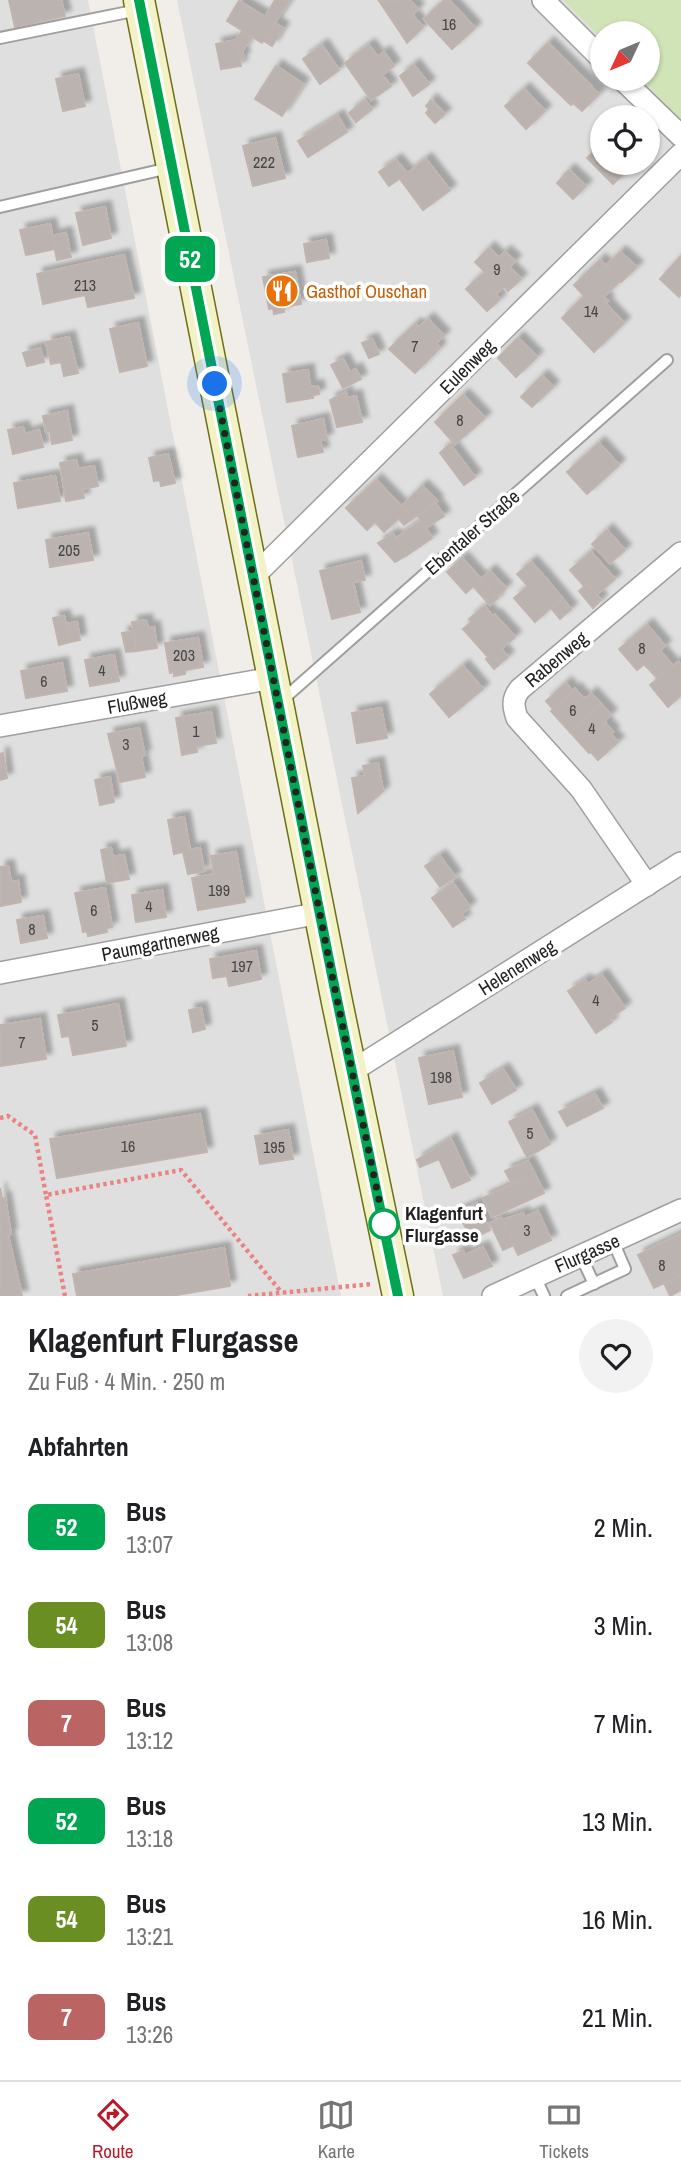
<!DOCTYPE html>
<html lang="de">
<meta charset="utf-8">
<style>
body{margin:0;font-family:"Archivo Narrow",sans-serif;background:#f2f2f2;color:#202124;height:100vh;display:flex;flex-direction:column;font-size:26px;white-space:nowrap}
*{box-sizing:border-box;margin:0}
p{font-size:23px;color:#757577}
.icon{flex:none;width:38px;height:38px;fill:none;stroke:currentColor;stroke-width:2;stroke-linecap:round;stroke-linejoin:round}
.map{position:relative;height:1296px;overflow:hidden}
.sheet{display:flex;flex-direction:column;background:#fff;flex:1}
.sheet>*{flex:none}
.badge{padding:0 14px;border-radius:10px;font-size:24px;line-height:46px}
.needle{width:46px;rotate:226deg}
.controls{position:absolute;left:590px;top:21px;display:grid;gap:14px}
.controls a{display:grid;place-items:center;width:70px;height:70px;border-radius:50%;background:#fff;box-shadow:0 2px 5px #0004;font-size:35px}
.you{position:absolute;width:35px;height:35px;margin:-18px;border:5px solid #fff;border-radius:50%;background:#1a73e8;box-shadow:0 0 0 10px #1a73e833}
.map>.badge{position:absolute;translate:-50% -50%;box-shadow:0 0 0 4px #fff}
h2{padding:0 28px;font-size:26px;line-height:63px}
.round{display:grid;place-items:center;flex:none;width:74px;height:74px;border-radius:37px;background:#f2f2f2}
.summary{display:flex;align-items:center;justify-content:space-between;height:119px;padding:0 28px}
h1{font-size:33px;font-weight:700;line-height:52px}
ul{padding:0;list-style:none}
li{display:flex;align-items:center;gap:21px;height:98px;padding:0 28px}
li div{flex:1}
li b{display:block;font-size:26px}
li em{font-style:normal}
li .badge{min-width:77px;font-weight:700;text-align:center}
.dock{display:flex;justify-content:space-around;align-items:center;height:98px;border-top:2px solid #e0e0e0;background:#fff;font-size:19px;color:#757577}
.dock a{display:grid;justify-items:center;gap:4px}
.dock .selected{color:#bb1928}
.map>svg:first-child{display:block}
.residential{fill:#e0dfdf;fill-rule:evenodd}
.grass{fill:#d1e4b7}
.building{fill:#bab3b0;stroke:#c1b4ae;stroke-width:2;filter:url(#shadow)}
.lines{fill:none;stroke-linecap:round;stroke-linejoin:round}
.lane-casing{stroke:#9f9f9f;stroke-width:14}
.street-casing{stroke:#9f9f9f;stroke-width:24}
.secondary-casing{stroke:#6d6f13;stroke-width:33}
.path{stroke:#ea8382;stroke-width:4.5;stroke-dasharray:3.5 3.5;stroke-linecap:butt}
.lane{stroke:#fff;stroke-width:10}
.street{stroke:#fff;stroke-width:21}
.secondary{stroke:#f3f1c6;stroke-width:30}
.line-casing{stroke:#fff;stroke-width:16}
.line{stroke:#00a651;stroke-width:10}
.walk{stroke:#222;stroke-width:7;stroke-dasharray:0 12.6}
.stop-dot{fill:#fff;stroke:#00a651;stroke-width:3.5}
.labels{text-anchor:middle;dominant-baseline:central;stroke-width:7;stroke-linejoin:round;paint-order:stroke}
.number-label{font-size:16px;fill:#484646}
.food-label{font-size:19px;fill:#c56008;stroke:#fff;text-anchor:start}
.street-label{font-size:19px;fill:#222;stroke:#fff}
.stop-label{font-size:19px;font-weight:bold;fill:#222;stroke:#fff;text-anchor:start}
</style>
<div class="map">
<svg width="681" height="1296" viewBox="0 0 681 1296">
<defs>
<filter id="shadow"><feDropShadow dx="6" dy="-6" stdDeviation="2" flood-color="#0004"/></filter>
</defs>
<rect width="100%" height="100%" fill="#f1eeea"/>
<g class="residential">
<polygon points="0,0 88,0 341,1296 0,1296"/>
<path d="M 177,0 L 681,0 L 681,1296 L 443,1296 ZM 602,33 L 648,33 L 648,79 L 602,79 ZM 602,117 L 648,117 L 648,163 L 602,163 Z"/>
</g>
<polygon class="grass" points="563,0 681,0 681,120 641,79 648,79 648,33 602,33 602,39"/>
<g class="building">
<polygon points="9,0 61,0 65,16 15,27"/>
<polygon points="275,0 289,1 262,43 227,21 239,1 265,17"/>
<polygon points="409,0 418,9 398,29 379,1"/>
<polygon points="444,0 449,0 475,28 452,49 424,19"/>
<polygon points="412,15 423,27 407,43 398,29"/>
<polygon points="275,23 283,28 272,46 264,41"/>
<polygon points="242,31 252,37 242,51 239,52 236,40"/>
<polygon points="236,40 239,52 242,51 244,58 240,59 241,66 221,69 216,44"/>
<polygon points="548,43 569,64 549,84 528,63"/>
<polygon points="322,45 339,70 320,84 303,59"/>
<polygon points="369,45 378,57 384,52 394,66 382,75 391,86 371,100 345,63"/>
<polygon points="569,64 591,86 571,105 549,84"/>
<polygon points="414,65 429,84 413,96 400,76"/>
<polygon points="276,66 303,84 282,116 255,99"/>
<polygon points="78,74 85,106 63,111 56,79"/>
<polygon points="590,86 599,94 582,111 573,103"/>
<polygon points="524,89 545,111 526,129 505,106"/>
<polygon points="365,100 372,109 356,122 349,113"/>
<polygon points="431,100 445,114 435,123 426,113 429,109 426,106"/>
<polygon points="338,116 347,132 308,157 298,141"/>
<polygon points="275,138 285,178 253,186 243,146"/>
<polygon points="602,143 602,163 634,163 613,184 587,158"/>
<polygon points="426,159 450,190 423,210 400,179"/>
<polygon points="396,160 407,173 389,186 379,172"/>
<polygon points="569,170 586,186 573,199 557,183"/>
<polygon points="105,207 111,238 83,245 76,213"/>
<polygon points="50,224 55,249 26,255 20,230"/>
<polygon points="66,233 71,257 57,260 52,236"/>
<polygon points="326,240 329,258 307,262 304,244"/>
<polygon points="489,248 499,258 505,252 515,261 509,267 521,279 508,291 504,286 496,294 479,277 485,272 475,262"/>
<polygon points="620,252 637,267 621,282 606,266"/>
<polygon points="124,255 134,298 88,307 85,295 43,304 37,274"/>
<polygon points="681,256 681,294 679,297 660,279"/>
<polygon points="600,260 620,281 603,297 608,301 605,303 624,323 594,352 562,318 584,296 574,285"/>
<polygon points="295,272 301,304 284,307 284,312 274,314 273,308 269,309 263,277"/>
<polygon points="479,277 500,299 487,311 466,289"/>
<polygon points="428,319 444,336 436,343 440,348 415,373 389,349 415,324 419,327"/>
<polygon points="138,323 147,366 120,372 110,329"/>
<polygon points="69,337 78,373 64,376 61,362 51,364 46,342"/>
<polygon points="518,338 537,357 516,377 498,358"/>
<polygon points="372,339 379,354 369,358 362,343"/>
<polygon points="40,348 44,362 27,366 23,353"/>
<polygon points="343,359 350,372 356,369 361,379 343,388 331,365"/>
<polygon points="308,370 310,387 318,386 319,394 313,395 313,398 287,402 283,374"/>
<polygon points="542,376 553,387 532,407 521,397"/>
<polygon points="346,392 347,398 356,396 362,422 337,427 330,400"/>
<polygon points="463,395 485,418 455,444 435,422"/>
<polygon points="67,411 72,440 52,444 50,431 46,432 43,416"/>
<polygon points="323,419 327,439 320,440 323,452 298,457 292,426"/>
<polygon points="23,427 25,434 39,430 43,447 13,454 8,430"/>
<polygon points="599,443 619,465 587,494 567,472"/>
<polygon points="450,444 475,477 464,485 440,453"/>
<polygon points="168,454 175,483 161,486 160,480 154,481 149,458"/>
<polygon points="76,460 78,469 94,466 98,486 82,489 84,498 66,501 60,463"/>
<polygon points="55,476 60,501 18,508 14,483"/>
<polygon points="376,480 406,511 384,532 375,522 367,530 346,508"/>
<polygon points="422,486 437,501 404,525 398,518 406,511 402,506"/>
<polygon points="436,504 444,516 425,528 418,516"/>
<polygon points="421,521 432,538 407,555 396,538"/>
<polygon points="607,530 625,550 610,563 592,544"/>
<polygon points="88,533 93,560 50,567 46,540"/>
<polygon points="393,534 407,555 395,562 378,543"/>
<polygon points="591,552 615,579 596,595 587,584 585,587 570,570"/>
<polygon points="462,558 481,579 466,593 447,572"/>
<polygon points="361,561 365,580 353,582 360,612 332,619 320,571"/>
<polygon points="531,562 542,574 528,586 517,574"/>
<polygon points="490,571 506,588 497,596 481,579"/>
<polygon points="542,574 562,598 535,622 514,598"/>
<polygon points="481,579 498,598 490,605 473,586"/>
<polygon points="587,584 601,600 593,608 579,591"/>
<polygon points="562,598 571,609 560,619 551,608"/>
<polygon points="485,606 493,617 495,615 515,637 501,649 508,657 494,669 486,659 488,657 463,629 471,622 469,619"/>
<polygon points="64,616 70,642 59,645 53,618"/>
<polygon points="146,620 148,628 154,627 157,648 136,651 132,622"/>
<polygon points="77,622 80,640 70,642 66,624"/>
<polygon points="647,625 665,646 637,670 619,649"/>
<polygon points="133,631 136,651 126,652 122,633"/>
<polygon points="198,638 203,667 185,670 185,674 174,676 174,672 170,673 165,643"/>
<polygon points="660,651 673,666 658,679 644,664"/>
<polygon points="114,655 119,681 90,686 85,660"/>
<polygon points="678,662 681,665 681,695 668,707 650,685"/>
<polygon points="62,663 67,691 26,698 21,671"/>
<polygon points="463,666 483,689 449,717 430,694"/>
<polygon points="566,683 573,692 553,709 546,701"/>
<polygon points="575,689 582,697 587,698 591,693 601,704 570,732 551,711"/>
<polygon points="601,704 611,715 606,719 605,723 613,732 589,753 570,732"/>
<polygon points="381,708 387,738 357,743 352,713"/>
<polygon points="211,712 216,743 196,746 197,752 182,755 176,718"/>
<polygon points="139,728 145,755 141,756 145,777 120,782 108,734"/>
<polygon points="610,734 618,742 598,760 590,751"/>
<polygon points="3,753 7,778 0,780 0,754"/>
<polygon points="378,763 383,791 358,813 352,778 365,776 363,766"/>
<polygon points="110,777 114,802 100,805 95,780"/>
<polygon points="184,817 190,850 200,848 204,871 188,874 183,852 174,854 168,820"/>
<polygon points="111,848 117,881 107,883 101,850"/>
<polygon points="236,852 245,902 198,910 192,878 214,874 211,856"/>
<polygon points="124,855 129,879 117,881 113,857"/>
<polygon points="440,856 455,877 440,887 425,866"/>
<polygon points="8,866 11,882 18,881 21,902 1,906 0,867"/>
<polygon points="453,883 470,907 461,914 465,919 453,927 432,898"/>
<polygon points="105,888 112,927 106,928 107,932 88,936 87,931 83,932 75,893"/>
<polygon points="162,890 166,917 136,922 132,895"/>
<polygon points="43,916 47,938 21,943 17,920"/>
<polygon points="256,951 261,979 229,986 223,957"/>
<polygon points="223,957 227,976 213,978 210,959"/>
<polygon points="602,975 625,1008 610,1018 612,1022 596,1033 568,991 585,980 588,984"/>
<polygon points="118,1004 126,1046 73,1055 65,1014"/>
<polygon points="201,1008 205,1029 193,1032 189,1010"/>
<polygon points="65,1014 69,1036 62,1037 58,1015"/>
<polygon points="40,1019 46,1059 1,1066 0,1025"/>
<polygon points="453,1051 462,1097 429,1104 419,1058"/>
<polygon points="503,1069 516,1090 492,1104 480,1083"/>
<polygon points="595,1094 603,1108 567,1126 559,1112"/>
<polygon points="532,1110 550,1144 527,1157 509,1122"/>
<polygon points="200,1114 207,1152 57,1178 50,1139"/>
<polygon points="288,1130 293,1159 260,1164 255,1136"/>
<polygon points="451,1139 470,1180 452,1188 439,1159 420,1167 417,1160"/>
<polygon points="528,1161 535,1174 512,1184 505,1171"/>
<polygon points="535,1174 544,1193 492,1217 483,1198"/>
<polygon points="0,1188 2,1199 5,1198 11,1234 8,1235 22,1296 0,1296"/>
<polygon points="477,1203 490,1230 472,1239 457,1212"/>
<polygon points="538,1211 551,1240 518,1255 502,1220 523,1213 525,1217"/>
<polygon points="501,1218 514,1245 503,1250 490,1223"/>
<polygon points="681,1234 681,1275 654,1288 638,1255"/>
<polygon points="483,1247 492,1266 464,1278 453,1255 463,1251 465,1255"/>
<polygon points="224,1248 230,1286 171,1296 77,1296 73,1274"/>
<polygon points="681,1275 681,1290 670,1296 664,1283"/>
</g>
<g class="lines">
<defs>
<g id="lane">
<polyline points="0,38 138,10"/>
<polyline points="0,207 169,168"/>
<polyline points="280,702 667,360"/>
<polyline points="581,1256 594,1284"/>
<polyline points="535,1277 544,1296"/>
<polyline points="567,1296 625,1269 613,1241"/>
</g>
<g id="street">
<polyline points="543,0 602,59"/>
<polyline points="622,79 681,136"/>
<polyline points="253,577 681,154"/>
<polyline points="0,726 273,678"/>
<path d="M 647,885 L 581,789 L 517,718 C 513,706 512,699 520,689 L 681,553"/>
<polyline points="0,973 320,913"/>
<polyline points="352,1071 681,863"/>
<polyline points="493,1296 681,1210"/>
</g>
<polyline id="secondary" points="139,0 337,1002 398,1296"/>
</defs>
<use href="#lane" class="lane-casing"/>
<use href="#street" class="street-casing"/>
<use href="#secondary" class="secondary-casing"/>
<g class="path">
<polyline points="0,1118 8,1116 35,1135 46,1195"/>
<polyline points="65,1296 46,1195 181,1170 282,1293"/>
<polyline points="248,1296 372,1284"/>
</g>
<use href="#lane" class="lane"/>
<use href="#street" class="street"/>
<use href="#secondary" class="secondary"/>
</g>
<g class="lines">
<defs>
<polyline id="line" points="139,0 333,980 398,1296"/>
</defs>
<use href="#line" class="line-casing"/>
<use href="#line" class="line"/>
<polyline class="walk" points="215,384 333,980 384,1224"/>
</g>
<defs>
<symbol id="restaurant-disc" viewBox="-11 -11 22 22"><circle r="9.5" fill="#e8710a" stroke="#fff"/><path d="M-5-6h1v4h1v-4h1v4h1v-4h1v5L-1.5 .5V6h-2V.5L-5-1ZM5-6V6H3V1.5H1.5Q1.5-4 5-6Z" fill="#fff"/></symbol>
</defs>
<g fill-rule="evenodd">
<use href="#restaurant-disc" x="263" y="272" width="38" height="38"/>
</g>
<circle class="stop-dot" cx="384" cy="1224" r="14"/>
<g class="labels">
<g class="number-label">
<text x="449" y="24">16</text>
<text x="264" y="162">222</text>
<text x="497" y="269">9</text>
<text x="85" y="285">213</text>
<text x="591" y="311">14</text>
<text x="415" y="346">7</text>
<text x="460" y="420">8</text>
<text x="69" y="550">205</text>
<text x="642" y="648">8</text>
<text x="184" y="655">203</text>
<text x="102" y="670">4</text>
<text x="44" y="681">6</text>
<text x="573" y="710">6</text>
<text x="592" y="728">4</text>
<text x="196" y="731">1</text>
<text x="126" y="744">3</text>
<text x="219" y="890">199</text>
<text x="149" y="906">4</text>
<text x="94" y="910">6</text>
<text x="32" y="929">8</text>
<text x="242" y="966">197</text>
<text x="596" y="1000">4</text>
<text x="95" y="1025">5</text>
<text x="22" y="1042">7</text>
<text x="441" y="1077">198</text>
<text x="530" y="1133">5</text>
<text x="128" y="1146">16</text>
<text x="274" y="1147">195</text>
<text x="527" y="1230">3</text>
<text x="662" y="1265">8</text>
</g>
<g class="food-label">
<text x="306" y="291">Gasthof Ouschan</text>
</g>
<g class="street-label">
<text transform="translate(467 366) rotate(-45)">Eulenweg</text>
<text transform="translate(472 532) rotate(-41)">Ebentaler Straße</text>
<text transform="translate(556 659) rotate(-40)">Rabenweg</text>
<text transform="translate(137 702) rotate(-10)">Flußweg</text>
<text transform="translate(160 943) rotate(-11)">Paumgartnerweg</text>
<text transform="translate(517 967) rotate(-32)">Helenenweg</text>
<text transform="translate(587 1253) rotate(-24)">Flurgasse</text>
</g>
<g class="stop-label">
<text x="405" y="1213">Klagenfurt<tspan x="405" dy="22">Flurgasse</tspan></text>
</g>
</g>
</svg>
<div class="controls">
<a><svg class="needle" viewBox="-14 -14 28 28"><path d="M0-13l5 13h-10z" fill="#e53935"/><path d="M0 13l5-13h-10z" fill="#757577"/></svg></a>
<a><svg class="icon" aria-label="locate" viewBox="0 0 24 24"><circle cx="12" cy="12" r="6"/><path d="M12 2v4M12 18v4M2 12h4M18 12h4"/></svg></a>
</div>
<div class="you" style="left:215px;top:384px"></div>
<b class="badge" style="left:190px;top:259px;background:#00a651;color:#fff">52</b>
</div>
<section class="sheet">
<div class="summary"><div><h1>Klagenfurt Flurgasse</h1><p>Zu Fuß · 4 Min. · 250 m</p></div><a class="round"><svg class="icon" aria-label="heart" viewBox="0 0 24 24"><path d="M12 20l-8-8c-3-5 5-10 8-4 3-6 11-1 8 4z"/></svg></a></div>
<h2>Abfahrten</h2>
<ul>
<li><span class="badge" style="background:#00a651;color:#fff">52</span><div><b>Bus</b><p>13:07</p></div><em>2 Min.</em></li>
<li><span class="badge" style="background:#6b8e23;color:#fff">54</span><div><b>Bus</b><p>13:08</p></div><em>3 Min.</em></li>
<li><span class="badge" style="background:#bb6464;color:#fff">7</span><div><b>Bus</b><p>13:12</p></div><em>7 Min.</em></li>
<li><span class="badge" style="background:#00a651;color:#fff">52</span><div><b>Bus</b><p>13:18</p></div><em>13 Min.</em></li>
<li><span class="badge" style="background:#6b8e23;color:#fff">54</span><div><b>Bus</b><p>13:21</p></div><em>16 Min.</em></li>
<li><span class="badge" style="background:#bb6464;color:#fff">7</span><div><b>Bus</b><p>13:26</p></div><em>21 Min.</em></li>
</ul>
</section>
<nav class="dock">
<a class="selected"><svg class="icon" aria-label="directions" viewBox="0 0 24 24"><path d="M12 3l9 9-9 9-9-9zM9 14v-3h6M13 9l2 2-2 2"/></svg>Route</a>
<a><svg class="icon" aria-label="map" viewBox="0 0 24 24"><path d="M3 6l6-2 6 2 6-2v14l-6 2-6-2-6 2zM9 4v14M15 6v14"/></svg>Karte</a>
<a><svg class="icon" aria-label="tickets" viewBox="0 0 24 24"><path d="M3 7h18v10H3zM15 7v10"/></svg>Tickets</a>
</nav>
